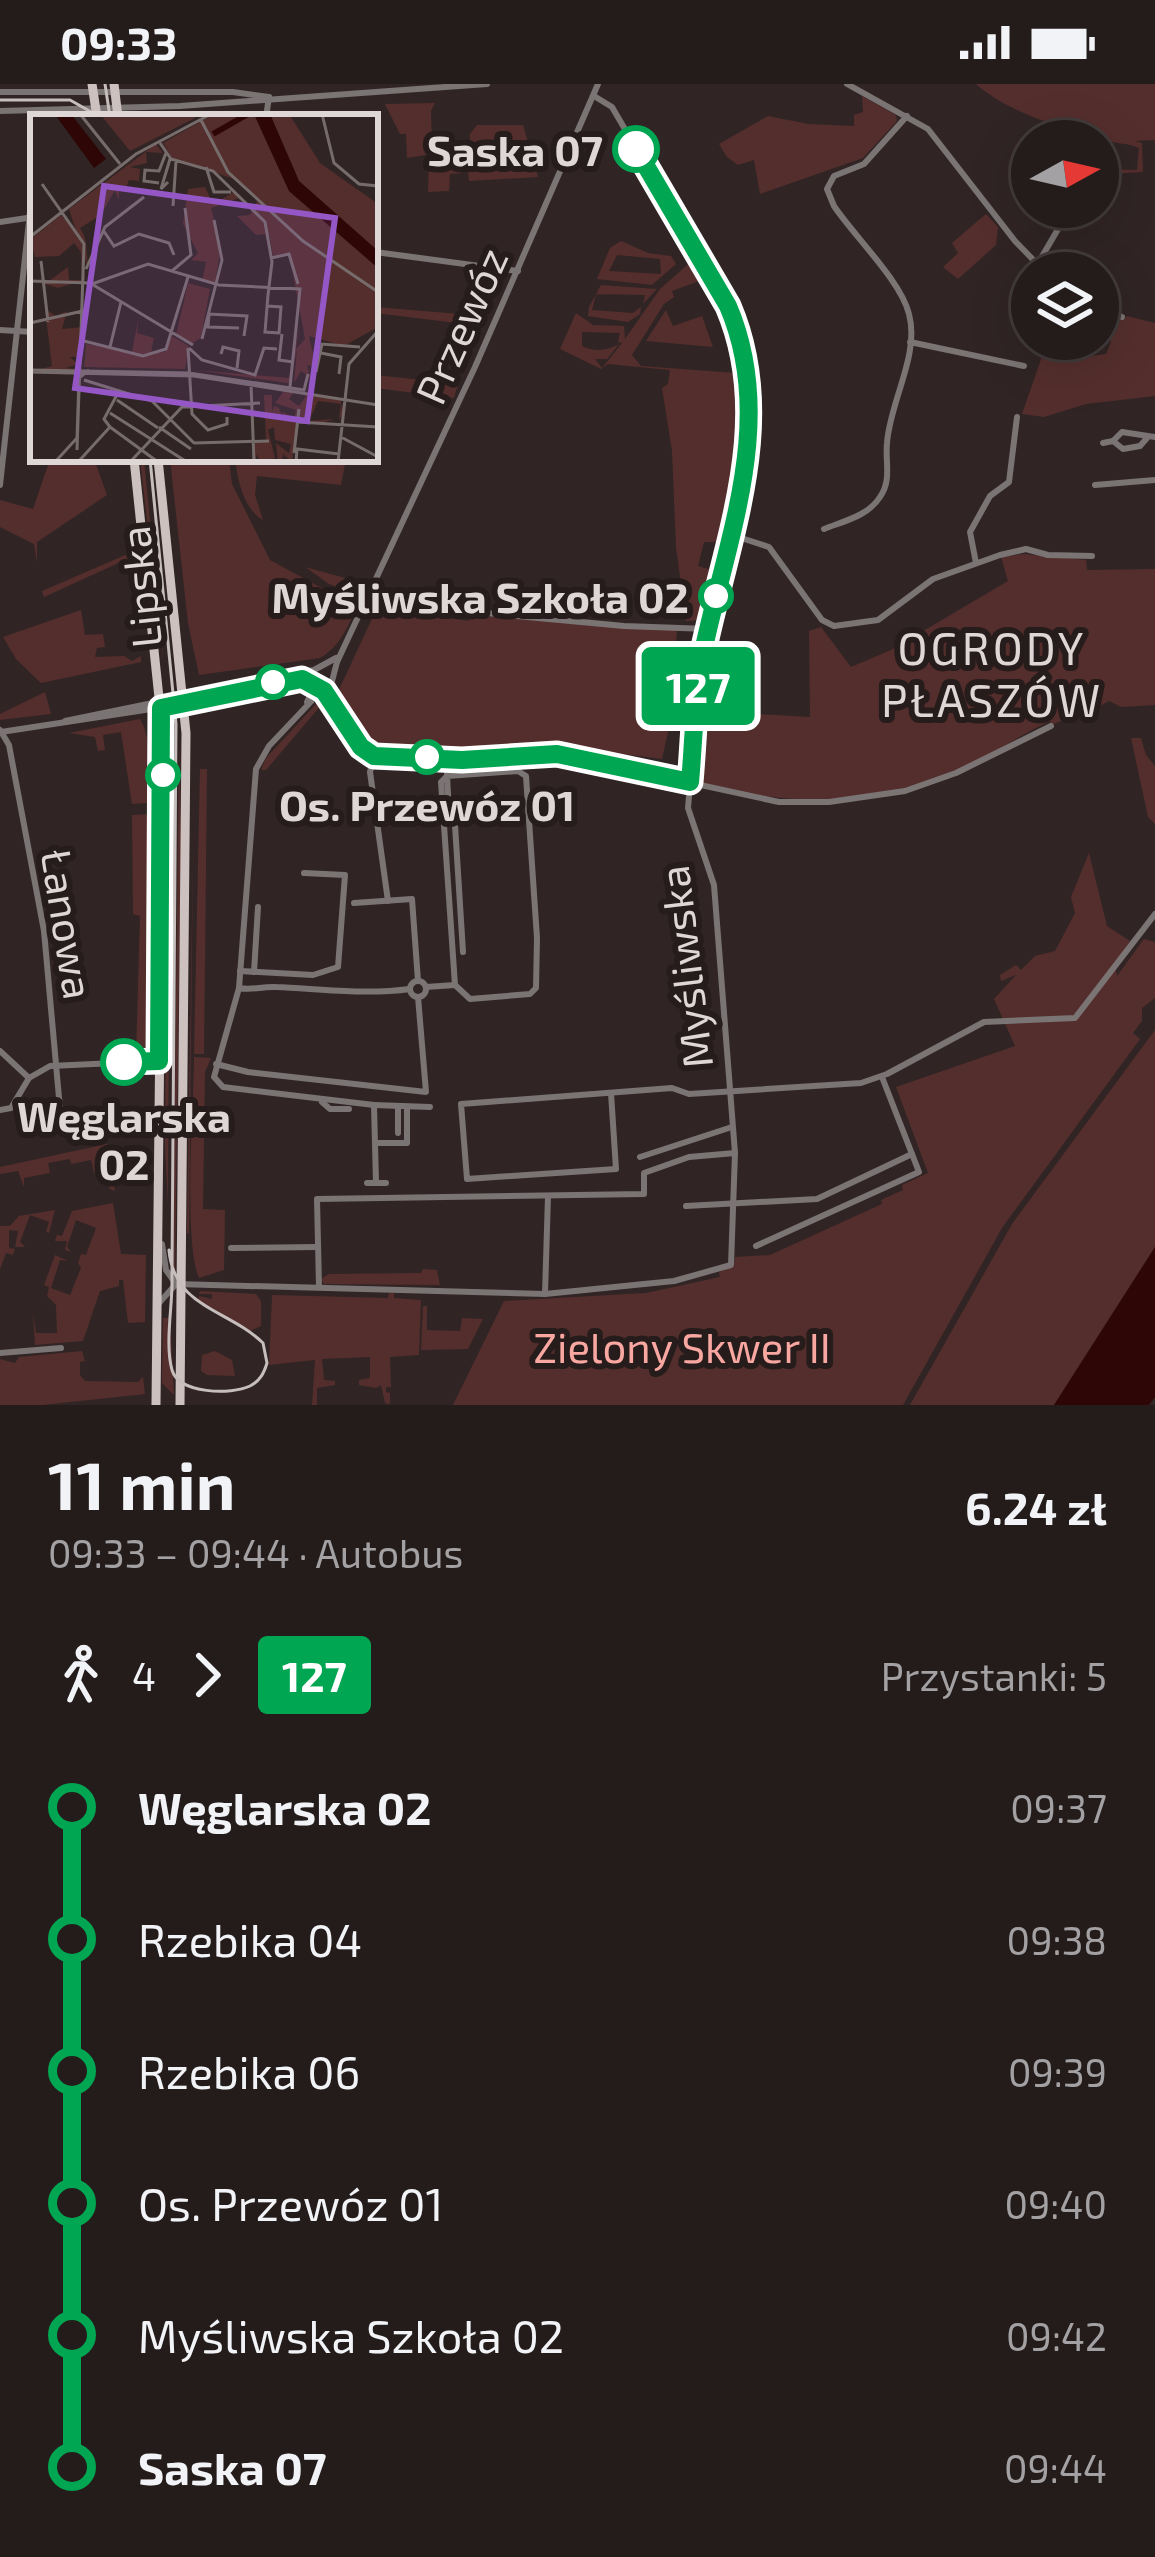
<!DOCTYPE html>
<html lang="pl">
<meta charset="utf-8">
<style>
body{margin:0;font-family:"Exo 2",sans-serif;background:#302928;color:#f1f3f6;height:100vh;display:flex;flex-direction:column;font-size:45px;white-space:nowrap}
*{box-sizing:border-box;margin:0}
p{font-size:39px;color:#a3a1a3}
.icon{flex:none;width:66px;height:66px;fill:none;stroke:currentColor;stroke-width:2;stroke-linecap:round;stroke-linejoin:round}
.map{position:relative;height:1321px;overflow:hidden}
.drawer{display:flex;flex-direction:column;background:#241c1b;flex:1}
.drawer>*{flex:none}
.badge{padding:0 24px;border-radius:9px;font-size:42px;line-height:78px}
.needle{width:78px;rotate:82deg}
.fabs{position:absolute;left:1011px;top:36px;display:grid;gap:24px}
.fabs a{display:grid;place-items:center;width:108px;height:108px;border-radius:50%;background:#241c1b;box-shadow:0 12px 48px #0002,0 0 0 3px #413a3a;font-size:60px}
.map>.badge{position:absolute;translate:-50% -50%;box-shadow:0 0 0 6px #fff}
.legs{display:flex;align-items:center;gap:18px;height:132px;padding:0 48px;font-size:39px}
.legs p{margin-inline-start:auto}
.headline{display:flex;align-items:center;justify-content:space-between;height:204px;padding:0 48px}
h1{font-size:66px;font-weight:700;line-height:90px}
ul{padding:0 48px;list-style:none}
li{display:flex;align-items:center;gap:42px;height:132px;font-size:45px}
li i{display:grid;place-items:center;width:18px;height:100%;margin:0 15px;background:currentColor}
li i::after{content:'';width:30px;height:30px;margin:-15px;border:9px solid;border-radius:50%;background:#241c1b}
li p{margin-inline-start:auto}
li:first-child i{background:linear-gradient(#0000 50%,currentColor 0)}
li:last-child i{background:linear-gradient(currentColor 50%,#0000 0)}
.status{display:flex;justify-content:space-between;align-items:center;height:84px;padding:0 60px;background:#241c1b;direction:ltr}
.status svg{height:33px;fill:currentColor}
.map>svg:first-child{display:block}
.green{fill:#542e2c;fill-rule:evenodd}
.water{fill:#2f0606}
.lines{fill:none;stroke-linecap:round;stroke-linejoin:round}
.minor{stroke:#7a7474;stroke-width:6}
.major{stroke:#cdc1c0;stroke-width:9}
.tram{stroke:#c5bebd;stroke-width:3}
.line-1-casing{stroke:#fff;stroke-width:27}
.line-1{stroke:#00a651;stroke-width:18}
.stop-1-dot{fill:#fff;stroke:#00a651;stroke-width:6}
.labels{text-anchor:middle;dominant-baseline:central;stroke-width:12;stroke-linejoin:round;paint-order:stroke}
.stop-label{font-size:42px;font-weight:bold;fill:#ded7d6;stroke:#261c1b;text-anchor:end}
.street-label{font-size:42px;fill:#ded7d6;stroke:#261c1b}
.park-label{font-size:42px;fill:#f9a7a1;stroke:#261c1b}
.neighbourhood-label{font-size:45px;letter-spacing:3px;fill:#ded7d6;stroke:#261c1b}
.inset-river{fill:none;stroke:#2f0606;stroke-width:6}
.inset-road{fill:none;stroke:#766c6b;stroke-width:3}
.view{fill:#9457c5;fill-opacity:0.15;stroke:#9457c5;stroke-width:6}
.inset-edge{fill:none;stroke:#ded7d6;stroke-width:6}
</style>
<div class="status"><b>09:33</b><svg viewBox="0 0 49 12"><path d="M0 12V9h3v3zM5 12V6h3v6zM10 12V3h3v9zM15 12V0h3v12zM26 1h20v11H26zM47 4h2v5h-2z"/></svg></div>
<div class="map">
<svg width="1155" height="1321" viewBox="0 0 1155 1321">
<rect width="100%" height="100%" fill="#302524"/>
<g class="green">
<path d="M 976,0 L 1155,0 L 1155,56 L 1135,57 L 1142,59 L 1143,88 L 1110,90 L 1110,85 L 1137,86 L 1139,64 C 1129,59 1116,60 1105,56 C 1064,44 1010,30 976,0 Z"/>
<polygon points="862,12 896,31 897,37 863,74 760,110 754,76 738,81 727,73 719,60 768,32 808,40 854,42 854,31 863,28"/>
<polygon points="435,19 431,27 432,65 437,69 407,74 406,50 400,50 385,20"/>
<polygon points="477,41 523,41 538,93 469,97 468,85 493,86 498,79 496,74 481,83 468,83 470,62 499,61 470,60 470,50"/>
<polygon points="457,75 461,78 462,89 450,90 449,107 428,108 429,78"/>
<polygon points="986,130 998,143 996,161 958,195 943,183 958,169 952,159"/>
<path d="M 621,157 L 648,169 L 671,172 L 676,180 L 652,201 L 597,195 L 610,164 ZM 617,171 L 660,175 L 661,190 L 609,187 Z"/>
<path d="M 694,175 L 705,199 L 699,197 L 672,207 L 674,213 L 664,220 L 632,271 L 641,282 L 736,289 C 754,346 736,402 721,458 L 704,458 L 698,482 L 715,487 L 704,536 L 686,537 L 676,463 L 672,367 L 662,304 L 668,300 L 670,286 L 608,280 L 601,285 L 560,265 L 576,229 L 593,241 L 624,242 L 625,255 L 660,205 ZM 582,248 L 620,249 L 618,258 L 622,259 L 602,284 L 595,275 L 607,275 L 619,260 C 609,266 595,269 582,262 Z"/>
<polygon points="601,201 657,205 643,220 645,211 596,210 592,226 633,229 641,223 640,230 628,238 588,232 589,223"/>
<polygon points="375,223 484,232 481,238 465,240 375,229"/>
<polygon points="666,226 673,242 702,232 713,263 646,257"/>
<polygon points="1108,230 1123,236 1127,232 1155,239 1155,312 1086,320 1044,333 1022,330 1048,255 1070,255 1071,263 1085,273 1106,270 1111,258"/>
<polygon points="375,291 458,300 454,314 375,304"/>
<polygon points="94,375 107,411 37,458 37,479 34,460 0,443 0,416 33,425 48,381"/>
<polygon points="140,375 144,375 164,583"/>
<path d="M 170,375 L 229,375 L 232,400 L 270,476 L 342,515 L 356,517 L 358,521 C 348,541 341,562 320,574 L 199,591 L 188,539 Z"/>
<path d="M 235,375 L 346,375 L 341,401 L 257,392 L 255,411 L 263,436 C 243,424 238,397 235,375 Z"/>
<polygon points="129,437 133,493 125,476 44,513 42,507 130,469"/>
<path d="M 1024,470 L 1086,476 L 1087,486 L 1155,485 L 1155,621 L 1121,623 L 1109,617 L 1083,631 L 1082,627 L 1052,641 L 1050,637 C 1020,651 991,671 961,686 C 877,726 783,721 696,699 L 701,627 L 810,633 L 809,547 L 821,543 L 851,583 L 891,566 L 1008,497 L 1001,473 Z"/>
<polygon points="305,483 367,500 359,511 329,500"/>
<polygon points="377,524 469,537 470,531 677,546 670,639 662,675 543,660 462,666 377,665 336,612"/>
<polygon points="81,526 85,551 103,550 105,563 97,564 95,573 124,572 132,577 141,572 141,578 41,599 16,575 3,553"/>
<polygon points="45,608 51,630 0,636 0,630"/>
<polygon points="317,619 322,620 266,686 261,686 266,674"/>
<path d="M 140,635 C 155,660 144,690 149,719 L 132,720 L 121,648 L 103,651 L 105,666 L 98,667 L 95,653 L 69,649 Z"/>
<polygon points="179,654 181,755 175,1189 173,1186"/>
<polygon points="1131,654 1141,654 1146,671 1155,682 1155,740 1148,733"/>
<polygon points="200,685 207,685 204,970 194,970"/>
<polygon points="167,703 170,703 168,1120 165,1064"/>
<polygon points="149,730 148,957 143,972 114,973 110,971 136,970 140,832 133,830 132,731"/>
<polygon points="193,766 189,1149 187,1150"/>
<polygon points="1089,769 1107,842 1130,857 1115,881 1117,892 1144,855 1155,858 1155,914 1142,924 1142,937 1133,949 1140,955 1002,1144 903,1321 453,1321 504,1217 646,1209 720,1193 719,1188 734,1182 735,1173 770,1171 882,1120 881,1116 903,1106 902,1101 928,1089 896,1003 1015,962 994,915 1016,891 1001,897 1000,891 1016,881 1021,886 1035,872 1055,867 1075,829 1071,813"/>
<polygon points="1155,946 1155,1163 1054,1321 910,1321 1012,1140"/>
<path d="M 194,973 L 211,974 L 205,988 L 203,1125 L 225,1126 L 224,1186 L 199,1194 C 183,1157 194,1021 194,973 Z"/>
<polygon points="107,1060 115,1107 110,1105 105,1088 94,1089 91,1076 71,1080 70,1075 48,1079 50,1089 24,1094 24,1103 18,1087 0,1090 0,1083"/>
<polygon points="113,1119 121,1170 146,1171 145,1238 128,1239 123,1196 119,1196 119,1202 100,1207 83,1257 35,1261 33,1228 36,1249 57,1249 56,1221 47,1212 49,1203 44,1201 55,1171 68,1177 60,1176 51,1204 70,1211 81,1184 78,1179 81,1170 86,1171 96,1144 76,1136 67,1163 71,1168 65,1166 67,1157 55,1157 57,1151 62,1152 72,1127"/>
<polygon points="55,1126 49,1149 46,1148 49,1138 30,1131 20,1158 25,1163 15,1163 18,1147 9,1146 9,1164 15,1165 13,1171 6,1169 0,1185 0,1142 10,1142 19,1132"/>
<polygon points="423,1185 437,1186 440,1201 324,1200 321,1195 329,1190 421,1189"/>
<polygon points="200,1207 256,1210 261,1217 261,1242 250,1247 198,1218 199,1212 212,1215 212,1210 199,1210"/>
<polygon points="389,1209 394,1209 394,1214 421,1216 419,1271 390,1273 391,1303 386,1303 386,1308 390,1309 390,1320 385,1319 381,1301 376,1304 359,1301 359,1296 370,1294 370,1273 322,1275 324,1296 335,1297 335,1301 317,1304 317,1321 312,1321 315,1276 269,1281 272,1211 388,1214"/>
<polygon points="423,1222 427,1222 427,1246 460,1247 462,1234 483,1235 468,1265 421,1266"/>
<polygon points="163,1234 170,1234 174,1311 162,1299"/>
<polygon points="82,1267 85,1277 80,1278 80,1291 85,1297 138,1298 143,1293 145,1310 43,1321 0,1321 0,1275 15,1279 19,1273"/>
<polygon points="215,1267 232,1276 235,1292 207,1291 201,1287 202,1271"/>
</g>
<polygon class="water" points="1155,1163 1155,1313 1149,1321 1054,1321"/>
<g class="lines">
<g class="minor">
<polyline points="847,0 928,45 1015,157 1046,189"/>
<polyline points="0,8 233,8 269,13"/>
<polyline points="0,27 180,22 487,0"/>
<polyline points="266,33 269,13"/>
<polyline points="1098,93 1110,91"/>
<polyline points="0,138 27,134"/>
<polyline points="375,168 518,187"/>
<polyline points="1037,181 1071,123"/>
<polyline points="1098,222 1122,233"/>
<polyline points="0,246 33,248"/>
<polyline points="910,258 1024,282"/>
<polyline points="1113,357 1123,365 1140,362 1147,354"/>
<polyline points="1103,359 1113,357 1122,348 1155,353"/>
<polyline points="0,401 33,101"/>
<polyline points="1095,401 1155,396"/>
<path d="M 824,445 C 844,437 868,432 880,413 C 892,396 885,378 887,359 C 890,317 920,271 909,230 C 901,197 854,152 834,122 L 827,105 L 834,92 L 864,80 L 907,32"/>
<polyline points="729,450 769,463 822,536 834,542 878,536 933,495 1000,471 1026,465 1048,471 1092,472"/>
<polyline points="976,479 970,448 990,412 1009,398 1017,333"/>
<polyline points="368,518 624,542 708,545"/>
<polyline points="321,607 269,662 256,685 239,904 214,993 223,1003 374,1021 376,1099"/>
<polyline points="324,607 361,663 374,672 462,677 557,670 779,718 829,718 905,707 956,689 1051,642"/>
<polyline points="307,618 314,603"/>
<polyline points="333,621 330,605 337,578 475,283 598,0"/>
<polyline points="65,637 314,586 336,574"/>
<polyline points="0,646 9,661 44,847 62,1047"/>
<polyline points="1,648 171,622 284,596 311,597"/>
<polyline points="374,672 370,688 388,817"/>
<polyline points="447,673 447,692 441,698 455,901 470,915 530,910 536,904 537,854 526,692 518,687 447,692 449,727 455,741 463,868"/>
<polyline points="354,819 412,815 418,897"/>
<polyline points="240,887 313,891 338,883 345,791 304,789"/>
<polyline points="254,888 258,823"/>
<circle cx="418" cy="905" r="8"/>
<polyline points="426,903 455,901"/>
<path d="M 239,904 C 252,907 262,902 276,903 C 321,905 365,911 410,905"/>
<polyline points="0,967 29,994"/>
<polyline points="216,980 248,988 426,1008 418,913"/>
<polyline points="611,1009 616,1085 467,1095 461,1020 672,1004 689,1010 861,999 887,990 984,938 1075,934 1155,830"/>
<polyline points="322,1018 330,1025 349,1025"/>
<polyline points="374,1021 430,1023"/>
<polyline points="398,1023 398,1049"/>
<polyline points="0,1026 11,1024 29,994 50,982 159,977"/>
<polyline points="375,1059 407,1059 407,1024"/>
<polyline points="640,1073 732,1043"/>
<polyline points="367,1099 386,1099"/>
<polyline points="686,1122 817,1115 912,1070"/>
<polyline points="162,1160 166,1186 176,1200"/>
<polyline points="756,1162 919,1088 882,993"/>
<polyline points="231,1164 318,1163"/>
<polyline points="319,1203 317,1115 644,1110 644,1089 689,1073 735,1069"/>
<polyline points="545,1210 548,1112"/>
<polyline points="159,1219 176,1200 545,1210 674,1197 731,1181 735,1069 714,801 688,724 700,586 743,392 751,340 744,276 728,222 612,23 594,12"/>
<polyline points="0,1269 61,1264"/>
</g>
<g class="major">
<polyline points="92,0 97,33"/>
<polyline points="114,0 118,33"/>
<polyline points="134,375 163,652 156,1321"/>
<polyline points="158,375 186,649 180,1321"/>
</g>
<g class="tram">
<polyline points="105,0 110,33"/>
<polyline points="0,16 70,16 100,33"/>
<path d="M 150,375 L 176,640 L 172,1186 L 172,1199 C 172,1225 165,1261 172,1286 C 179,1310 231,1311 250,1302 C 260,1297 264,1289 267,1279 L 263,1259 C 228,1225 174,1224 169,1166"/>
</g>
</g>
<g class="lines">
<defs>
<path id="line-1" d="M 124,978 L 159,977 L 161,624 L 302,595 L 324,607 L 361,663 L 374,672 L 462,676 L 557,670 L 690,698 C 694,655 694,611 703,568 C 727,454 777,336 728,222 L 636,65"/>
</defs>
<use href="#line-1" class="line-1-casing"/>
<use href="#line-1" class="line-1"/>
</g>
<g class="stop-1-dot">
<circle cx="636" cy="65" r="21"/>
<circle cx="716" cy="512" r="15"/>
<circle cx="273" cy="598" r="15"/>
<circle cx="427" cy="673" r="15"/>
<circle cx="163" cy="691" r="15"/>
<circle cx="124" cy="978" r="21"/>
</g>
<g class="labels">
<g class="stop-label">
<text x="603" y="65">Saska 07</text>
<text x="689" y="512">Myśliwska Szkoła 02</text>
<text x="427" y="720" text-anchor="middle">Os. Przewóz 01</text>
<text x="124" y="1031" text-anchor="middle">Węglarska<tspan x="124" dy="48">02</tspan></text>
</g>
<g class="street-label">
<text transform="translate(460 241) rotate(-66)">Przewóz</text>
<text transform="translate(139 503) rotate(-96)">Lipska</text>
<text transform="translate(69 840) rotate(81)">Łanowa</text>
<text transform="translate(684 883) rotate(-97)">Myśliwska</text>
</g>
<g class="park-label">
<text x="682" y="1262">Zielony Skwer II</text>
</g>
<g class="neighbourhood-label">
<text x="992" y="563">OGRODY<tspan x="992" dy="52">PŁASZÓW</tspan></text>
</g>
</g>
<g transform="translate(30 30)">
<rect width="348" height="348" fill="#302524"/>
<path d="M 70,0 L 163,0 L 165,4 L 100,37 ZM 184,0 L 224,0 L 259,77 L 348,154 L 348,213 L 314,232 L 279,222 L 286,252 L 277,251 L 280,263 L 271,257 L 264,269 L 267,235 L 260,269 L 257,269 L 165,256 L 259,264 L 270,209 L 266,235 L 275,225 L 259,139 L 243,142 L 239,120 L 226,121 L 207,102 L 220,101 L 227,87 L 241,97 L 198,56 L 183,28 L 191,48 L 204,65 L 142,44 L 133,29 ZM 240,0 L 259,0 L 290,49 L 348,90 L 348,137 L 269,67 ZM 126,30 L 133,39 L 116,38 L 117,49 L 100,53 L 110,55 L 109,67 L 99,66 L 95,76 L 84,72 L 89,76 L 89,86 L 85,76 L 71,101 L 50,114 L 54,121 L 56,130 L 58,154 L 39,95 ZM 175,73 L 183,90 L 204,78 L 209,84 L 181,94 L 191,133 L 185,169 L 172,167 L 176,148 L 161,146 L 168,139 L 153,110 L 158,75 ZM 31,101 L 52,125 L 55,166 L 28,174 L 15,170 L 38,153 L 39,166 L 52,166 L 51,138 L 44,129 L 29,142 L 5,143 L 0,126 ZM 158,169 L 180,175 L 171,224 L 161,230 L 146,221 ZM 15,195 L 26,202 L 37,197 L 32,215 L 53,213 L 49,243 L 40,243 L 48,250 L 36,254 L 47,255 L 0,258 L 22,252 ZM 109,201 L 107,219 L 124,224 L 121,239 L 135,238 L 142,222 L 159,232 L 155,255 L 54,253 L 56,230 L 102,238 ZM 221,272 L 264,278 L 259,285 L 269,292 L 276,282 L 267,279 L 310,286 L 314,298 L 309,306 L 311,290 L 288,287 L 279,307 L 304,305 L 289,310 L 269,307 L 268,295 L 262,348 L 253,340 L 252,348 L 248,348 L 246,329 L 259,339 L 261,330 L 245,326 L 244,313 L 238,316 L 245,344 L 230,348 L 227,340 L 225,348 L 225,328 L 236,327 L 234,281 L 242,281 L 242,297 L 244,292 L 248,293 L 254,304 L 252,297 L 264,305 L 266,296 L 245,289 L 254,277 Z" fill="#542e2c"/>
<path d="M 41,0 L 76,45 L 64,54 L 26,2 ZM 224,0 L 240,0 L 269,67 L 348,137 L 348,154 L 259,77 Z" fill="#2f0606"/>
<path class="inset-river" d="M 183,20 L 218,0"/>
<path class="inset-road" d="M 50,0 L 90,50M 292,0 L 304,49 L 329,70 L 348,72M 171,6 L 198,58 L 273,127 L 348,178M 130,29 L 141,45 L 183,57 L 235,108 L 242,148 L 238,181 L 235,218 L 249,219 L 251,193 L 237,192M 176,53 L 184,78 L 201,78M 138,68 L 131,75 L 140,45M 129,69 L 114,67 L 115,56 L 129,57 L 136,39M 12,70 L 54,130 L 47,336M 143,92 L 146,47M 73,116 L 84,132 L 109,120 L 139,129 L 144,141M 0,123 L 106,40 L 181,0M 241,144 L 259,140 L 268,170M 11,147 L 18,208M 56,155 L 75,113 L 114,83M 142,157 L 161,141 L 155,94M 0,167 L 60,169 L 163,231M 62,170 L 118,150 L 189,171 L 270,175 L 260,273M 0,209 L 57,196M 209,214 L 178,213 L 179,200 L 217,202 L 214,222M 252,220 L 249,246 L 263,248M 172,225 L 192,146 L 184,106M 54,227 L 113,242 L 136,235 L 158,163M 80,233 L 91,188M 158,234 L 162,300 L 178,316 L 197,310 L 197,303M 159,234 L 172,246 L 225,261 L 234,234 L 247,235M 291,239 L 311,243 L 309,260M 191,240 L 193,233 L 209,237 L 207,254M 0,256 L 159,259 L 274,276 L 278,260M 0,258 L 164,262 L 348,291M 286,258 L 292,230 L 330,233M 54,266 L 122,287 L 164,329M 221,270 L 224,348M 87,286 L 128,314M 80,299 L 157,348M 268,308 L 348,313M 80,313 L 128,348M 129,313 L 161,335M 311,323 L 348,343M 164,329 L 239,327M 264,339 L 269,295M 25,348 L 47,324 L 49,264 L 59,256M 48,348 L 80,313 L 74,305 L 89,277M 100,348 L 152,293 L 230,289M 266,348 L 267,335 L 309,340M 308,348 L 319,250 L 348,217"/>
<path class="view" d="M 74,72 L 305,104 L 277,307 L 45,274 Z"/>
<rect width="348" height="348" class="inset-edge"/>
</g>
</svg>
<div class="fabs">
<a><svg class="needle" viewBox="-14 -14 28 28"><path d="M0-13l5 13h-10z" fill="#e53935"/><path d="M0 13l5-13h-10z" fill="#a3a1a3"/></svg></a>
<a><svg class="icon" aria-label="layers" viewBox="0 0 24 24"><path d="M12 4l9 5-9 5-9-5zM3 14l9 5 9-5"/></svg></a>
</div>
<b class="badge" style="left:698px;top:602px;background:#00a651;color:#fff">127</b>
</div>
<section class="drawer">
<div class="headline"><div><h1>11 min</h1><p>09:33 – 09:44 · Autobus</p></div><b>6.24 zł</b></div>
<div class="legs"><svg class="icon" aria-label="walk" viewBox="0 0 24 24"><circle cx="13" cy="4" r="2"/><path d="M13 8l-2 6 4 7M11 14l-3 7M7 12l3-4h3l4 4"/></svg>4<svg class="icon" aria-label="forward" viewBox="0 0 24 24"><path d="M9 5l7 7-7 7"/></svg><b class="badge" style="background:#00a651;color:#fff">127</b><p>Przystanki: 5</p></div>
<ul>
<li><i style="color:#00a651"></i><b>Węglarska 02</b><p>09:37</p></li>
<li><i style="color:#00a651"></i><span>Rzebika 04</span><p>09:38</p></li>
<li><i style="color:#00a651"></i><span>Rzebika 06</span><p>09:39</p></li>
<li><i style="color:#00a651"></i><span>Os. Przewóz 01</span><p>09:40</p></li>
<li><i style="color:#00a651"></i><span>Myśliwska Szkoła 02</span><p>09:42</p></li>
<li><i style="color:#00a651"></i><b>Saska 07</b><p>09:44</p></li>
</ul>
</section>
